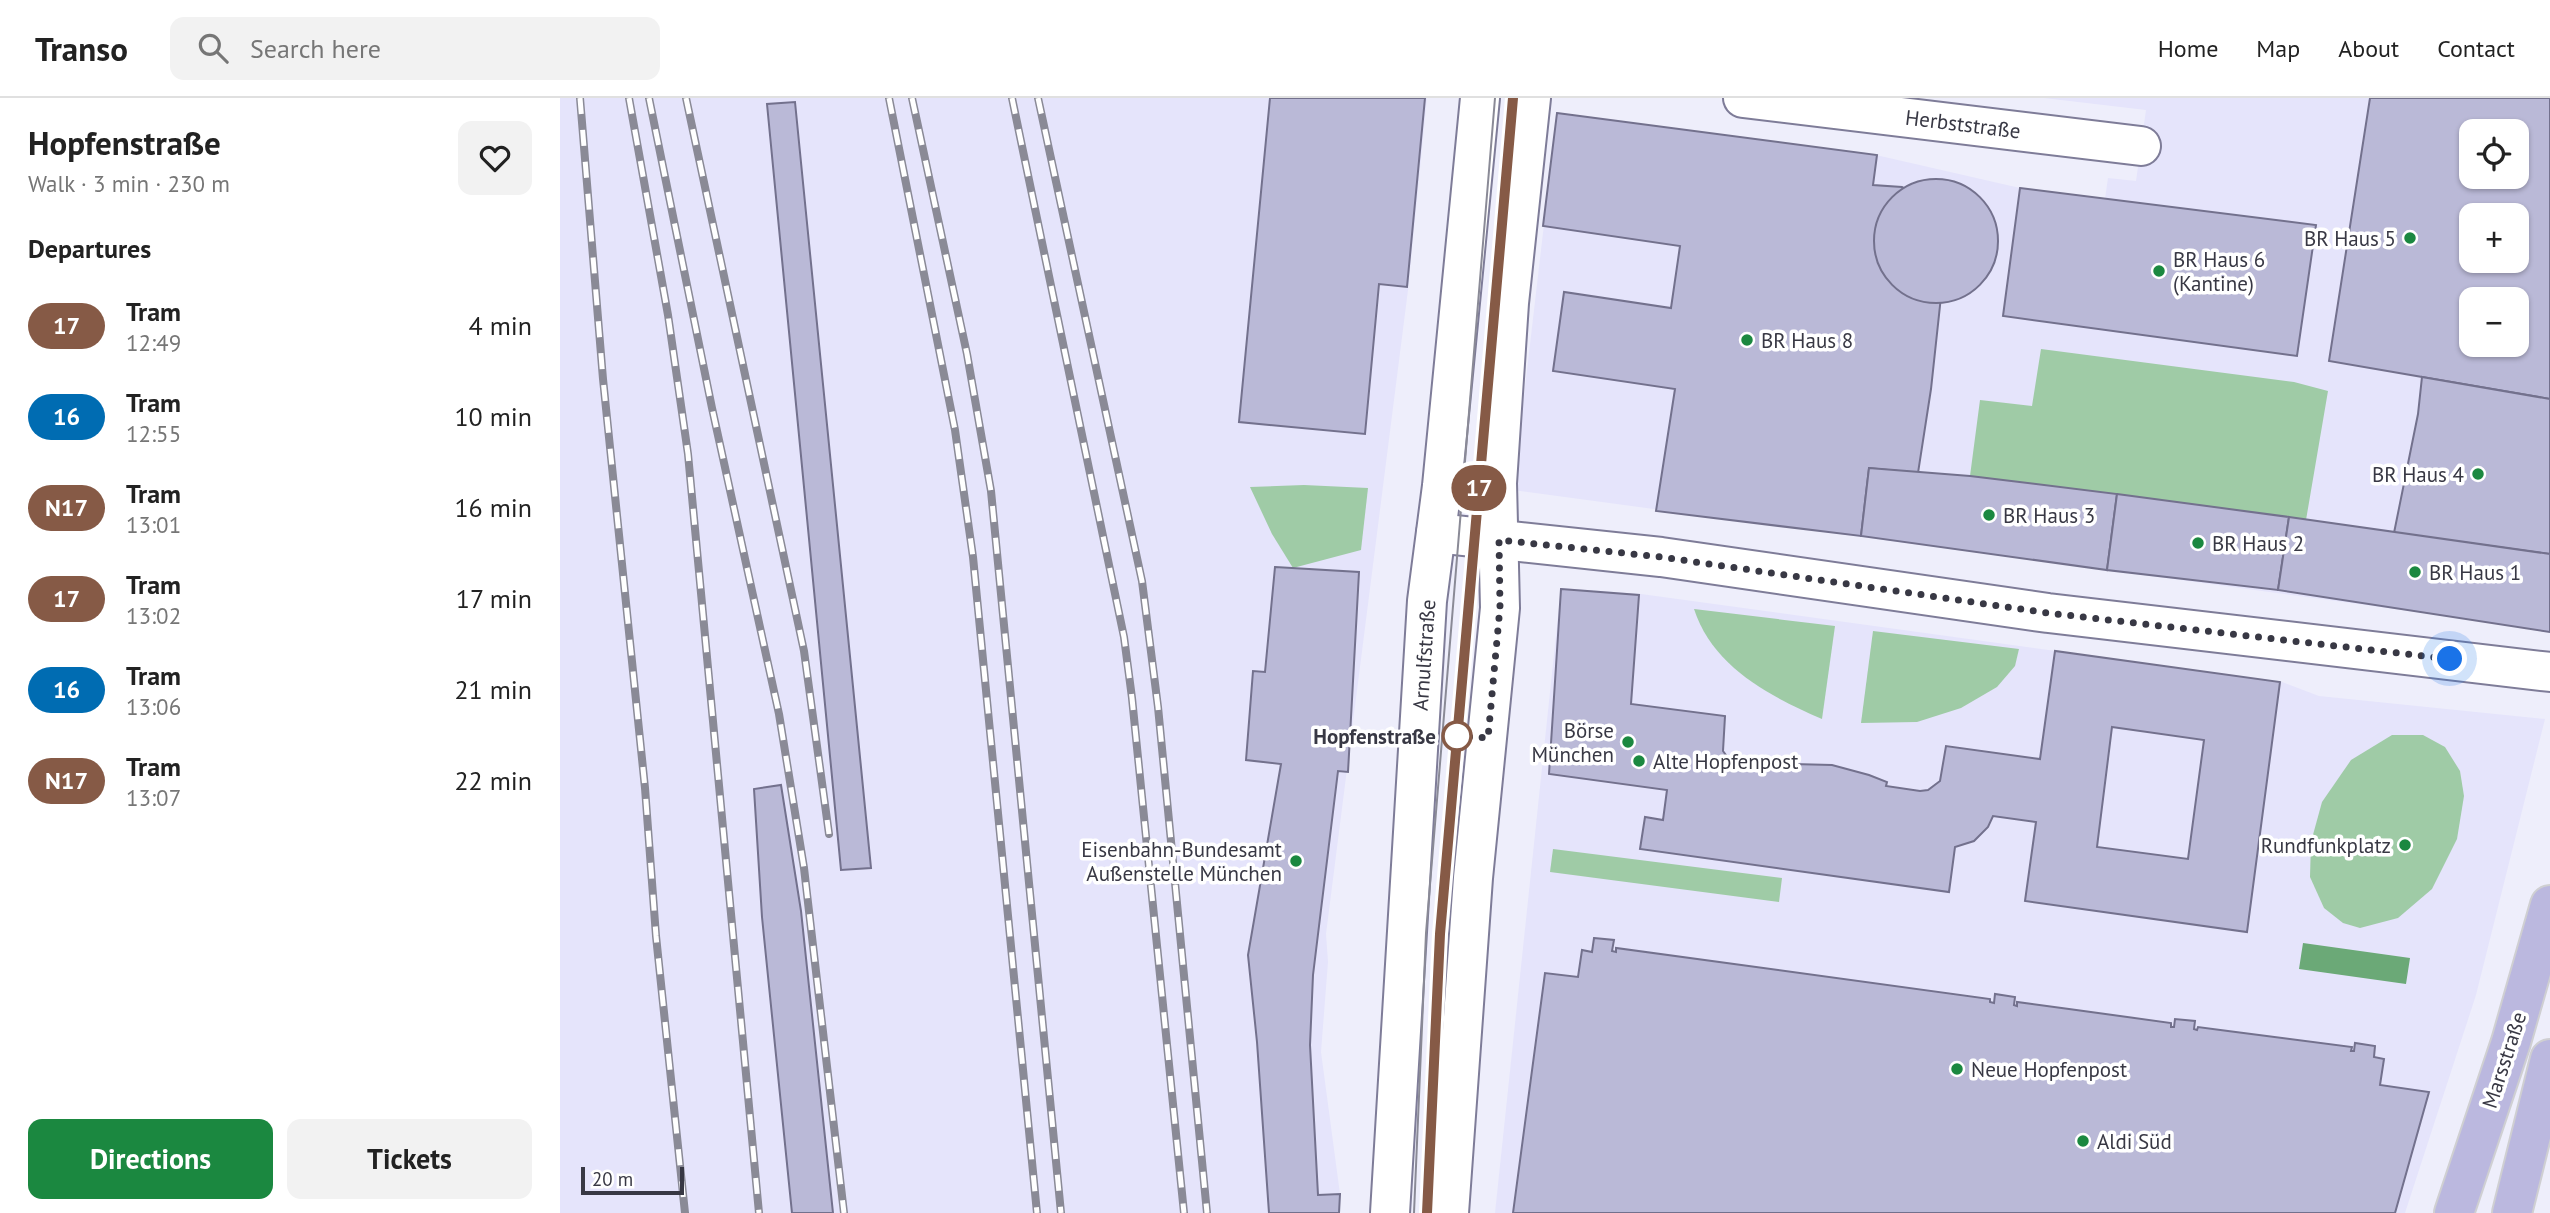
<!DOCTYPE html>
<meta charset="utf-8">
<style>
body{margin:0;font-family:"PT Sans",sans-serif;background:#f2f2f2;color:#222;height:100vh;display:flex;flex-direction:column;font-size:26px;white-space:nowrap}
*{box-sizing:border-box;margin:0}
p{font-size:23px;color:#767676}
.icon{flex:none;width:38px;height:38px;fill:none;stroke:currentColor;stroke-width:2;stroke-linecap:round;stroke-linejoin:round}
.map{position:relative;flex:1;overflow:hidden}
.details{display:flex;flex-direction:column;background:#fff;width:560px}
.details>*{flex:none}
.badge{padding:0 14px;border-radius:23px;font-size:24px;line-height:46px}
.fabs{position:absolute;left:1899px;top:21px;display:grid;gap:14px}
.fabs a{display:grid;place-items:center;width:70px;height:70px;border-radius:14px;background:#fff;box-shadow:0 2px 5px #0004;font-size:35px}
.scale{position:absolute;left:21px;bottom:18px;width:103px;box-sizing:border-box;padding-left:7px;border:4px solid #383844;border-top:0;font-size:19px;line-height:24px;white-space:nowrap;color:#383844;-webkit-text-stroke:5px #fff;paint-order:stroke}
.you{position:absolute;width:35px;height:35px;margin:-18px;border:5px solid #fff;border-radius:50%;background:#1a73e8;box-shadow:0 0 0 10px #1a73e833}
.map>.badge{position:absolute;translate:-50% -50%;box-shadow:0 0 0 4px #fff}
h2{padding:0 28px;font-size:26px;line-height:63px}
.round{display:grid;place-items:center;flex:none;width:74px;height:74px;border-radius:14px;background:#f2f2f2}
.head{display:flex;align-items:center;justify-content:space-between;height:119px;padding:0 28px}
h1{font-size:33px;font-weight:700;line-height:52px}
.primary-button{display:flex;gap:14px;margin-top:auto;padding:14px 28px}
.primary-button a{flex:1;height:80px;border-radius:14px;background:#1b8840;color:#fff;font-size:28px;font-weight:700;line-height:80px;text-align:center}
.primary-button a+a{background:#f2f2f2;color:#222}
ul{padding:0;list-style:none}
li{display:flex;align-items:center;gap:21px;height:91px;padding:0 28px}
li div{flex:1}
li b{display:block;font-size:26px}
li em{font-style:normal}
li .badge{min-width:77px;font-weight:700;text-align:center}
header{display:flex;align-items:center;gap:42px;box-sizing:border-box;height:98px;padding:0 35px;background:#fff;border-bottom:2px solid #e0e0e0}
header strong{font-size:33px}
nav{display:flex;gap:38px;margin-inline-start:auto;font-size:24px}
.search{width:490px;height:63px;background:#f2f2f2;display:flex;align-items:center;gap:18px;box-sizing:border-box;padding:0 24px;border-radius:14px;color:#767676;font-size:26px}
main{display:flex;flex:1;min-height:0}
.map>svg:first-child{display:block}
.built{fill:#e5e4fb;fill-rule:evenodd}
.green{fill:#9fcba6}
.water{fill:#6ba977}
.building{fill:#bab9d7;stroke:#73718d;stroke-width:2;fill-rule:evenodd}
.lines{fill:none;stroke-linecap:round;stroke-linejoin:round}
.minor-casing{stroke:#7e7c98;stroke-width:42}
.major-casing{stroke:#cfcfd2;stroke-width:42}
.minor{stroke:#fff;stroke-width:38}
.major{stroke:#bbb8df;stroke-width:38}
.tram{stroke:#8a8a96;stroke-width:2}
.rail-casing{stroke:#8a8a96;stroke-width:8}
.rail{stroke:#fff;stroke-width:5;stroke-dasharray:16;stroke-linecap:butt}
.line-casing{stroke:#fff;stroke-width:16}
.line{stroke:#865a46;stroke-width:10}
.walk{stroke:#383844;stroke-width:7;stroke-dasharray:0 12.6}
.poi-dot{fill:#1b8840;stroke:#fff;stroke-width:2.5}
.stop-dot{fill:#fff;stroke:#865a46;stroke-width:3.5}
.labels{text-anchor:middle;dominant-baseline:central;stroke-width:7;stroke-linejoin:round;paint-order:stroke}
.street-label{font-size:21px;fill:#383844;stroke:#fff}
.poi-label{font-size:21px;fill:#383844;stroke:#fff;text-anchor:start}
.stop-label{font-size:21px;font-weight:bold;fill:#383844;stroke:#fff;text-anchor:end}
</style>
<header>
<strong>Transo</strong>
<div class="search"><svg class="icon" aria-label="search" viewBox="0 0 24 24"><circle cx="10" cy="10" r="6"/><path d="M15 15l6 6"/></svg>Search here</div>
<nav><a>Home</a><a>Map</a><a>About</a><a>Contact</a></nav>
</header>
<main>
<section class="details">
<div class="head"><div><h1>Hopfenstraße</h1><p>Walk · 3 min · 230 m</p></div><a class="round"><svg class="icon" aria-label="heart" viewBox="0 0 24 24"><path d="M12 20l-8-8c-3-5 5-10 8-4 3-6 11-1 8 4z"/></svg></a></div>
<h2>Departures</h2>
<ul>
<li><span class="badge" style="background:#865a46;color:#fff">17</span><div><b>Tram</b><p>12:49</p></div><em>4 min</em></li>
<li><span class="badge" style="background:#006cb2;color:#fff">16</span><div><b>Tram</b><p>12:55</p></div><em>10 min</em></li>
<li><span class="badge" style="background:#865a46;color:#fff">N17</span><div><b>Tram</b><p>13:01</p></div><em>16 min</em></li>
<li><span class="badge" style="background:#865a46;color:#fff">17</span><div><b>Tram</b><p>13:02</p></div><em>17 min</em></li>
<li><span class="badge" style="background:#006cb2;color:#fff">16</span><div><b>Tram</b><p>13:06</p></div><em>21 min</em></li>
<li><span class="badge" style="background:#865a46;color:#fff">N17</span><div><b>Tram</b><p>13:07</p></div><em>22 min</em></li>
</ul>
<div class="primary-button"><a>Directions</a><a>Tickets</a></div>
</section>
<div class="map">
<svg width="1990" height="1115" viewBox="0 0 1990 1115">
<rect width="100%" height="100%" fill="#eeeefb"/>
<g class="built">
<polygon points="0,0 867,0 848,192 766,836 768,864 761,954 780,1096 780,1115 0,1115"/>
<path d="M 1484,0 L 1990,0 L 1990,534 L 1872,516 L 953,392 L 997,15 L 1316,57 L 1460,90 L 1545,101 L 1548,80 L 1576,83 L 1586,12 ZM 1911,33 L 1956,33 L 1956,79 L 1911,79 ZM 1911,117 L 1956,117 L 1956,163 L 1911,163 ZM 1911,201 L 1956,201 L 1956,247 L 1911,247 Z"/>
<polygon points="1001,490 1081,496 1722,584 1759,598 1985,621 1916,897 1845,1115 935,1115"/>
</g>
<g class="green">
<polygon points="1481,251 1734,284 1768,293 1746,422 1410,378 1420,302 1472,308"/>
<polygon points="744,387 808,390 801,452 733,470 712,436 690,389"/>
<path d="M 1134,511 L 1275,528 L 1262,621 C 1209,598 1153,569 1134,511 Z"/>
<polygon points="1313,533 1459,551 1455,568 1437,589 1401,610 1357,624 1301,625"/>
<polygon points="1832,637 1863,637 1885,649 1900,673 1904,698 1897,741 1872,791 1838,820 1800,830 1783,825 1764,810 1750,779 1751,744 1762,704 1791,662"/>
<polygon points="993,751 1222,780 1219,804 990,774"/>
</g>
<polygon class="water" points="1743,845 1850,860 1846,886 1739,871"/>
<g class="building">
<polygon points="710,0 865,0 847,189 819,186 805,336 679,324"/>
<path d="M 1810,0 L 1990,0 L 1990,301 L 1769,263 ZM 1911,33 L 1956,33 L 1956,79 L 1911,79 ZM 1911,117 L 1956,117 L 1956,163 L 1911,163 ZM 1911,201 L 1956,201 L 1956,247 L 1911,247 Z"/>
<polygon points="235,4 311,770 281,772 207,6"/>
<polygon points="997,15 1317,57 1313,87 1342,89 1390,115 1371,291 1358,375 1309,370 1301,438 1096,413 1115,291 993,273 1004,194 1111,210 1120,148 983,128"/>
<circle cx="1376" cy="143" r="62"/>
<polygon points="1460,90 1756,127 1737,258 1443,218"/>
<polygon points="1862,279 1990,301 1990,456 1834,435 1858,316"/>
<polygon points="1309,370 1410,378 1557,396 1547,472 1301,438"/>
<polygon points="1557,396 1729,419 1718,492 1547,472"/>
<polygon points="1729,419 1990,456 1990,534 1718,492"/>
<polygon points="715,469 799,474 788,674 778,673 753,877 750,947 758,1097 780,1096 779,1115 709,1115 697,944 688,857 721,666 686,662 693,573 705,574"/>
<path d="M 1001,491 L 1079,497 L 1071,606 L 1165,618 L 1163,653 L 1172,665 L 1213,672 L 1214,669 L 1233,666 L 1272,667 L 1309,677 L 1327,684 L 1326,688 L 1360,693 L 1368,692 L 1380,683 L 1386,648 L 1480,661 L 1495,553 L 1720,584 L 1687,834 L 1465,803 L 1476,724 L 1433,718 L 1428,729 L 1414,743 L 1395,749 L 1389,794 L 1080,751 L 1085,719 L 1103,722 L 1107,692 L 989,676 ZM 1552,629 L 1644,642 L 1628,761 L 1537,749 Z"/>
<polygon points="221,687 241,813 273,1115 232,1115 202,819 194,691"/>
<polygon points="1034,840 1054,842 1052,853 1056,854 1056,850 1430,901 1430,904 1434,905 1435,896 1455,899 1454,907 1457,908 1457,904 1509,911 1611,925 1611,929 1614,929 1615,921 1635,923 1634,931 1637,932 1638,929 1668,933 1792,949 1791,953 1794,953 1795,945 1815,948 1814,959 1824,961 1820,987 1869,994 1835,1115 953,1115 985,875 1018,879 1022,852 1032,854"/>
</g>
<g class="lines">
<defs>
<g id="minor">
<polyline points="1183,0 1581,48"/>
<polyline points="876,435 1101,459 1488,515 1990,574"/>
<polyline points="830,1115 867,503 882,388 920,0"/>
<polyline points="889,1115 913,780 940,510 937,385 949,205 971,0"/>
</g>
<g id="major">
<polyline points="1894,1115 1951,944 1990,807"/>
<polyline points="1952,1115 1990,961"/>
</g>
</defs>
<use href="#minor" class="minor-casing"/>
<use href="#major" class="major-casing"/>
<use href="#minor" class="minor"/>
<use href="#major" class="major"/>
<g class="tram">
<polyline points="854,1115 866,835 935,0"/>
<polyline points="867,1115 880,836 953,0"/>
</g>
<defs>
<g id="rail">
<polyline points="20,0 43,281 85,690 96,838 125,1115"/>
<polyline points="69,0 108,217 128,356 199,1115"/>
<polyline points="89,0 152,310 219,616 244,770 284,1115"/>
<polyline points="126,0 244,553 269,736"/>
<polyline points="329,0 395,332 413,459 477,1115"/>
<polyline points="352,0 407,256 431,393 501,1115"/>
<polyline points="452,0 564,539 572,600 624,1115"/>
<polyline points="478,0 582,483 598,609 647,1115"/>
</g>
</defs>
<use href="#rail" class="rail-casing"/>
<use href="#rail" class="rail"/>
</g>
<g class="lines">
<defs>
<polyline id="line" points="867,1115 880,836 953,0"/>
</defs>
<use href="#line" class="line-casing"/>
<use href="#line" class="line"/>
<polyline class="walk" points="897,638 928,640 940,509 939,442 1101,459 1488,515 1890,561"/>
</g>
<g class="poi-dot">
<circle cx="1850" cy="140" r="7"/>
<circle cx="1599" cy="173" r="7"/>
<circle cx="1187" cy="242" r="7"/>
<circle cx="1918" cy="376" r="7"/>
<circle cx="1429" cy="417" r="7"/>
<circle cx="1638" cy="445" r="7"/>
<circle cx="1855" cy="474" r="7"/>
<circle cx="1068" cy="644" r="7"/>
<circle cx="1079" cy="663" r="7"/>
<circle cx="1845" cy="747" r="7"/>
<circle cx="736" cy="763" r="7"/>
<circle cx="1397" cy="971" r="7"/>
<circle cx="1523" cy="1043" r="7"/>
</g>
<circle class="stop-dot" cx="897" cy="638" r="14"/>
<g class="labels">
<g class="street-label">
<text transform="translate(1403 26) rotate(7)">Herbststraße</text>
<text transform="translate(864 557) rotate(-86)">Arnulfstraße</text>
<text transform="translate(1944 962) rotate(-72)">Marsstraße</text>
</g>
<g class="poi-label">
<text x="1836" y="140" text-anchor="end">BR Haus 5</text>
<text x="1613" y="161">BR Haus 6<tspan x="1613" dy="24">(Kantine)</tspan></text>
<text x="1201" y="242">BR Haus 8</text>
<text x="1904" y="376" text-anchor="end">BR Haus 4</text>
<text x="1443" y="417">BR Haus 3</text>
<text x="1652" y="445">BR Haus 2</text>
<text x="1869" y="474">BR Haus 1</text>
<text x="1054" y="632" text-anchor="end">Börse<tspan x="1054" dy="24">München</tspan></text>
<text x="1093" y="663">Alte Hopfenpost</text>
<text x="1831" y="747" text-anchor="end">Rundfunkplatz</text>
<text x="722" y="751" text-anchor="end">Eisenbahn-Bundesamt<tspan x="722" dy="24">Außenstelle München</tspan></text>
<text x="1411" y="971">Neue Hopfenpost</text>
<text x="1537" y="1043">Aldi Süd</text>
</g>
<g class="stop-label">
<text x="876" y="638">Hopfenstraße</text>
</g>
</g>
</svg>
<div class="fabs">
<a><svg class="icon" aria-label="locate" viewBox="0 0 24 24"><circle cx="12" cy="12" r="6"/><path d="M12 2v4M12 18v4M2 12h4M18 12h4"/></svg></a>
<a>+</a>
<a>−</a>
</div>
<div class="scale">20 m</div>
<div class="you" style="left:1890px;top:561px"></div>
<b class="badge" style="left:919px;top:390px;background:#865a46;color:#fff">17</b>
</div>
</main>
